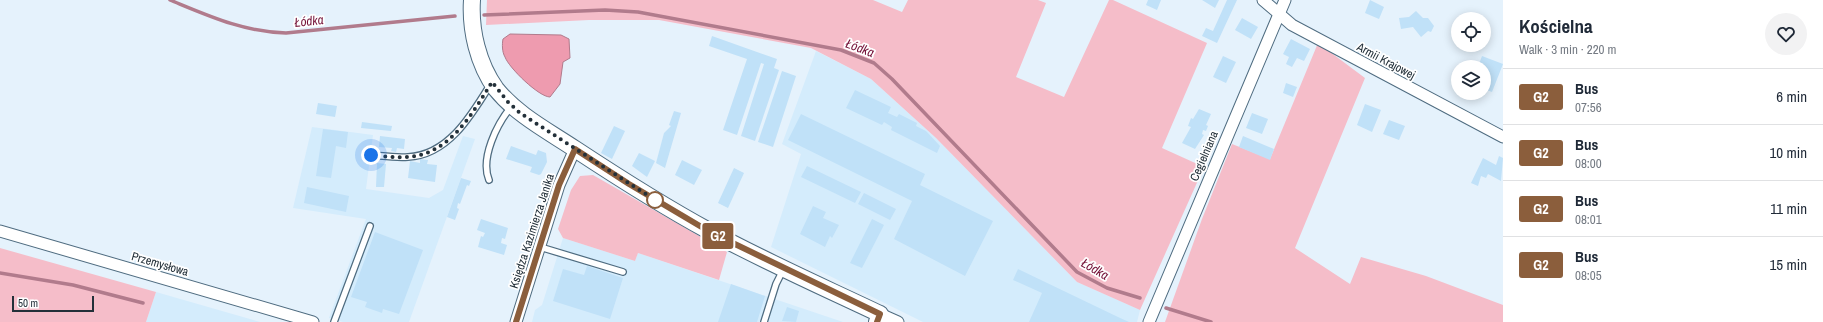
<!DOCTYPE html>
<meta charset="utf-8">
<style>
body{margin:0;font-family:"Archivo Narrow",sans-serif;background:#f2f2f3;color:#1f2937;height:100vh;display:flex;flex-direction:column;font-size:15px;white-space:nowrap}
*{box-sizing:border-box;margin:0}
p{font-size:13px;color:#747a83}
.icon{flex:none;width:22px;height:22px;fill:none;stroke:currentColor;stroke-width:2;stroke-linecap:round;stroke-linejoin:round}
.map{position:relative;flex:1;overflow:hidden}
.side{display:flex;flex-direction:column;background:#fff;width:320px}
.side>*{flex:none}
.badge{padding:0 8px;border-radius:3px;font-size:14px;line-height:26px}
.buttons{position:absolute;left:1451px;top:12px;display:grid;gap:8px}
.buttons a{display:grid;place-items:center;width:40px;height:40px;border-radius:50%;background:#fff;box-shadow:0 2px 10px #0003;font-size:20px}
.scale{position:absolute;left:12px;bottom:10px;width:82px;box-sizing:border-box;padding-left:4px;border:2px solid #233039;border-top:0;font-size:11px;line-height:14px;white-space:nowrap;color:#233039;-webkit-text-stroke:3px #fff;paint-order:stroke}
.you{position:absolute;width:20px;height:20px;margin:-10px;border:3px solid #fff;border-radius:50%;background:#1a73e8;box-shadow:0 0 0 6px #1a73e833}
.map>.badge{position:absolute;translate:-50% -50%;box-shadow:0 0 0 2px #fff}
.round{display:grid;place-items:center;flex:none;width:42px;height:42px;border-radius:21px;background:#f2f2f3}
.headline{display:flex;align-items:center;justify-content:space-between;height:68px;padding:0 16px}
h1{font-size:19px;font-weight:700;line-height:30px}
ul{padding:0;list-style:none}
li{display:flex;align-items:center;gap:12px;height:56px;padding:0 16px;border-top:1px solid #e0e1e3}
li div{flex:1}
li b{display:block;font-size:15px}
li em{font-style:normal}
li .badge{min-width:44px;font-weight:700;text-align:center}
main{display:flex;flex:1;min-height:0}
.map>svg:first-child{display:block}
.built{fill:#d4ecfc}
.green{fill:#f5bdc9}
.water{fill:#ee9baf;stroke:#b17b8c}
.lines{fill:none;stroke-linecap:round;stroke-linejoin:round}
.stream{stroke:#b17b8c;stroke-width:3.5}
.building{fill:#c0e1f8}
.lane-casing{stroke:#4f6c80;stroke-width:8}
.street-casing{stroke:#4f6c80;stroke-width:13}
.secondary-casing{stroke:#4f6c80;stroke-width:18}
.lane{stroke:#fff;stroke-width:5.5}
.street{stroke:#fff;stroke-width:11}
.secondary{stroke:#fff;stroke-width:16}
.line-casing{stroke:#fff;stroke-width:9}
.line{stroke:#8b5e3c;stroke-width:6}
.walk{stroke:#233039;stroke-width:4;stroke-dasharray:0 7.2}
.stop-dot{fill:#fff;stroke:#8b5e3c;stroke-width:2}
.labels{text-anchor:middle;dominant-baseline:central;stroke-width:3.5;stroke-linejoin:round;paint-order:stroke}
.street-label{font-size:12px;fill:#233039;stroke:#fff}
.water-label{font-size:13px;font-style:italic;fill:#741238;stroke:#fff}
</style>
<main>
<div class="map">
<svg width="1503" height="322" viewBox="0 0 1503 322">
<rect width="100%" height="100%" fill="#e5f2fc"/>
<g class="built">
<polygon points="816,51 871,79 936,138 1077,282 1140,310 1137,322 923,322 771,247 801,154 782,144"/>
<polygon points="312,127 373,135 366,189 429,198 443,190 463,136 475,139 409,322 343,322 329,318 366,219 293,208"/>
<polygon points="563,238 635,261 638,253 843,322 532,322 535,310 542,305"/>
<polygon points="156,292 260,322 146,322"/>
</g>
<g class="green">
<polygon points="487,0 873,0 902,12 908,0 1038,0 1046,3 1016,77 1064,97 1109,0 1113,0 1207,43 1162,148 1204,167 1140,310 1077,282 936,138 871,79 811,48 659,20 589,20 486,25"/>
<polygon points="1318,43 1365,78 1295,248 1350,284 1361,257 1426,276 1503,305 1503,322 1165,322 1202,219 1232,144 1270,159"/>
<polygon points="593,175 727,252 719,280 638,253 635,261 563,238 558,229 571,190 580,176"/>
<polygon points="0,248 156,292 146,322 0,322"/>
</g>
<path class="water" d="M 510,34 L 561,35 L 569,39 L 570,58 L 563,62 L 560,84 L 550,97 C 539,97 509,68 505,57 C 502,52 502,44 503,39 Z"/>
<g class="lines">
<g class="stream">
<path d="M 170,0 C 209,16 244,32 286,33 L 455,16"/>
<polyline points="484,15 605,10 638,12 841,50 874,63 892,79 1077,272 1107,288 1140,298"/>
<polyline points="0,273 73,285 143,303"/>
<polyline points="1166,308 1211,322"/>
</g>
</g>
<g class="building">
<polygon points="1148,0 1161,0 1157,10 1146,5"/>
<polygon points="1202,0 1219,0 1215,8"/>
<polygon points="1227,0 1237,0 1217,43 1202,36 1206,28 1213,31"/>
<polygon points="1370,0 1384,7 1379,19 1365,13"/>
<polygon points="1416,11 1423,18 1428,18 1434,26 1431,32 1428,31 1421,37 1413,27 1401,29 1399,18 1409,17"/>
<polygon points="1242,18 1258,27 1251,39 1235,30"/>
<polygon points="712,36 777,59 774,68 779,70 755,141 741,136 764,64 761,63 737,135 723,130 747,59 709,46"/>
<polygon points="1291,39 1310,49 1304,61 1297,58 1292,67 1286,64 1289,57 1283,54"/>
<polygon points="1223,56 1236,62 1226,83 1213,77"/>
<polygon points="1482,56 1503,64 1492,92 1484,89 1484,67 1478,67"/>
<polygon points="782,71 796,76 773,147 758,142"/>
<polygon points="1286,83 1297,87 1293,97 1283,93"/>
<polygon points="855,90 891,107 888,113 897,117 899,114 917,123 916,126 926,131 940,146 937,153 891,130 892,127 884,122 882,125 846,108"/>
<polygon points="318,103 337,106 335,117 316,114"/>
<polygon points="1365,104 1381,110 1372,132 1357,125"/>
<polygon points="1199,109 1211,114 1206,125 1208,126 1206,131 1203,130 1202,134 1204,135 1195,149 1182,143 1191,127 1188,126 1191,118 1193,119"/>
<polygon points="674,111 681,113 665,168 656,163 664,133 671,126 669,125"/>
<polygon points="1252,113 1268,119 1262,134 1246,128"/>
<polygon points="801,114 925,174 920,185 993,221 965,276 894,239 912,201 788,140"/>
<polygon points="1389,120 1405,126 1399,140 1383,134"/>
<polygon points="362,122 392,126 391,131 361,128"/>
<polygon points="614,126 625,131 612,159 601,153"/>
<polygon points="323,129 348,132 346,148 336,146 331,178 316,176"/>
<polygon points="380,136 405,139 404,149 397,148 396,152 391,151 392,148 379,147"/>
<polygon points="1243,136 1274,149 1270,160 1239,147"/>
<polygon points="511,146 536,155 538,150 546,153 547,162 541,174 539,175 530,172 532,167 506,159"/>
<polygon points="639,153 655,161 647,177 632,166"/>
<polygon points="1499,156 1503,158 1501,181 1488,174 1486,178 1481,176 1478,186 1471,183 1483,158 1496,165"/>
<polygon points="420,159 428,160 427,164 437,165 435,182 408,178 410,161 420,163"/>
<polygon points="682,160 702,170 694,185 675,175"/>
<polygon points="377,163 386,164 384,187 376,187"/>
<polygon points="807,166 861,192 855,203 801,177"/>
<polygon points="734,168 744,173 728,208 718,203"/>
<polygon points="461,178 471,181 469,186 467,185 460,204 458,203 457,208 459,209 455,220 447,217"/>
<polygon points="307,187 349,196 346,212 304,203"/>
<polygon points="864,193 896,209 890,220 858,204"/>
<polygon points="813,206 826,212 823,218 839,225 832,238 830,236 825,247 800,234"/>
<polygon points="481,219 508,228 505,239 502,238 501,243 507,245 504,255 478,247 481,236 483,237 485,233 477,230"/>
<polygon points="872,219 884,225 862,268 850,263"/>
<polygon points="375,232 423,250 399,314 383,309 382,313 365,307 367,302 351,297"/>
<polygon points="587,266 623,278 610,319 553,301 563,269 584,275"/>
<polygon points="1018,269 1118,317 1129,322 1029,322 1042,293 1013,280"/>
<polygon points="731,284 765,296 757,322 718,322"/>
<polygon points="787,307 799,311 796,322 782,321"/>
</g>
<g class="lines">
<defs>
<g id="lane">
<path d="M 371,155 C 383,156 396,158 408,157 C 448,155 471,116 490,85"/>
<path d="M 489,180 C 480,158 497,124 511,107"/>
<polyline points="540,247 623,272"/>
<polyline points="334,322 370,226"/>
<polyline points="764,322 776,284 783,270"/>
</g>
<g id="street">
<polyline points="1263,0 1292,25 1503,137"/>
<polyline points="0,231 313,322"/>
<polyline points="880,314 898,322"/>
<polyline points="516,322 559,185 575,149"/>
<polyline points="1149,322 1285,0"/>
</g>
<path id="secondary" d="M 472,0 C 470,30 478,64 496,89 C 517,115 548,131 575,149 C 619,178 663,206 709,231 C 764,261 823,287 880,314 L 877,322"/>
</defs>
<use href="#lane" class="lane-casing"/>
<use href="#street" class="street-casing"/>
<use href="#secondary" class="secondary-casing"/>
<use href="#lane" class="lane"/>
<use href="#street" class="street"/>
<use href="#secondary" class="secondary"/>
</g>
<g class="lines">
<defs>
<polyline id="line" points="516,322 559,185 575,149 629,184 710,232 880,314 877,322"/>
</defs>
<use href="#line" class="line-casing"/>
<use href="#line" class="line"/>
<path class="walk" d="M 371,155 C 383,156 396,158 408,157 C 450,154 472,114 492,82 L 508,102 L 520,113 L 655,200"/>
</g>
<circle class="stop-dot" cx="655" cy="200" r="8"/>
<g class="labels">
<g class="street-label">
<text transform="translate(1386 61) rotate(28)">Armii Krajowej</text>
<text transform="translate(1204 156) rotate(-67)">Cegielniana</text>
<text transform="translate(532 231) rotate(-72)">Księdza Kazimierza Janika</text>
<text transform="translate(160 264) rotate(16)">Przemysłowa</text>
</g>
<g class="water-label">
<text transform="translate(309 21) rotate(-6)">Łódka</text>
<text transform="translate(860 48) rotate(21)">Łódka</text>
<text transform="translate(1095 269) rotate(30)">Łódka</text>
</g>
</g>
</svg>
<div class="buttons">
<a><svg class="icon" aria-label="locate" viewBox="0 0 24 24"><circle cx="12" cy="12" r="6"/><path d="M12 2v4M12 18v4M2 12h4M18 12h4"/></svg></a>
<a><svg class="icon" aria-label="layers" viewBox="0 0 24 24"><path d="M12 4l9 5-9 5-9-5zM3 14l9 5 9-5"/></svg></a>
</div>
<div class="scale">50 m</div>
<div class="you" style="left:371px;top:155px"></div>
<b class="badge" style="left:718px;top:236px;background:#8b5e3c;color:#fff">G2</b>
</div>
<section class="side">
<div class="headline"><div><h1>Kościelna</h1><p>Walk · 3 min · 220 m</p></div><a class="round"><svg class="icon" aria-label="heart" viewBox="0 0 24 24"><path d="M12 20l-8-8c-3-5 5-10 8-4 3-6 11-1 8 4z"/></svg></a></div>
<ul>
<li><span class="badge" style="background:#8b5e3c;color:#fff">G2</span><div><b>Bus</b><p>07:56</p></div><em>6 min</em></li>
<li><span class="badge" style="background:#8b5e3c;color:#fff">G2</span><div><b>Bus</b><p>08:00</p></div><em>10 min</em></li>
<li><span class="badge" style="background:#8b5e3c;color:#fff">G2</span><div><b>Bus</b><p>08:01</p></div><em>11 min</em></li>
<li><span class="badge" style="background:#8b5e3c;color:#fff">G2</span><div><b>Bus</b><p>08:05</p></div><em>15 min</em></li>
</ul>
</section>
</main>
